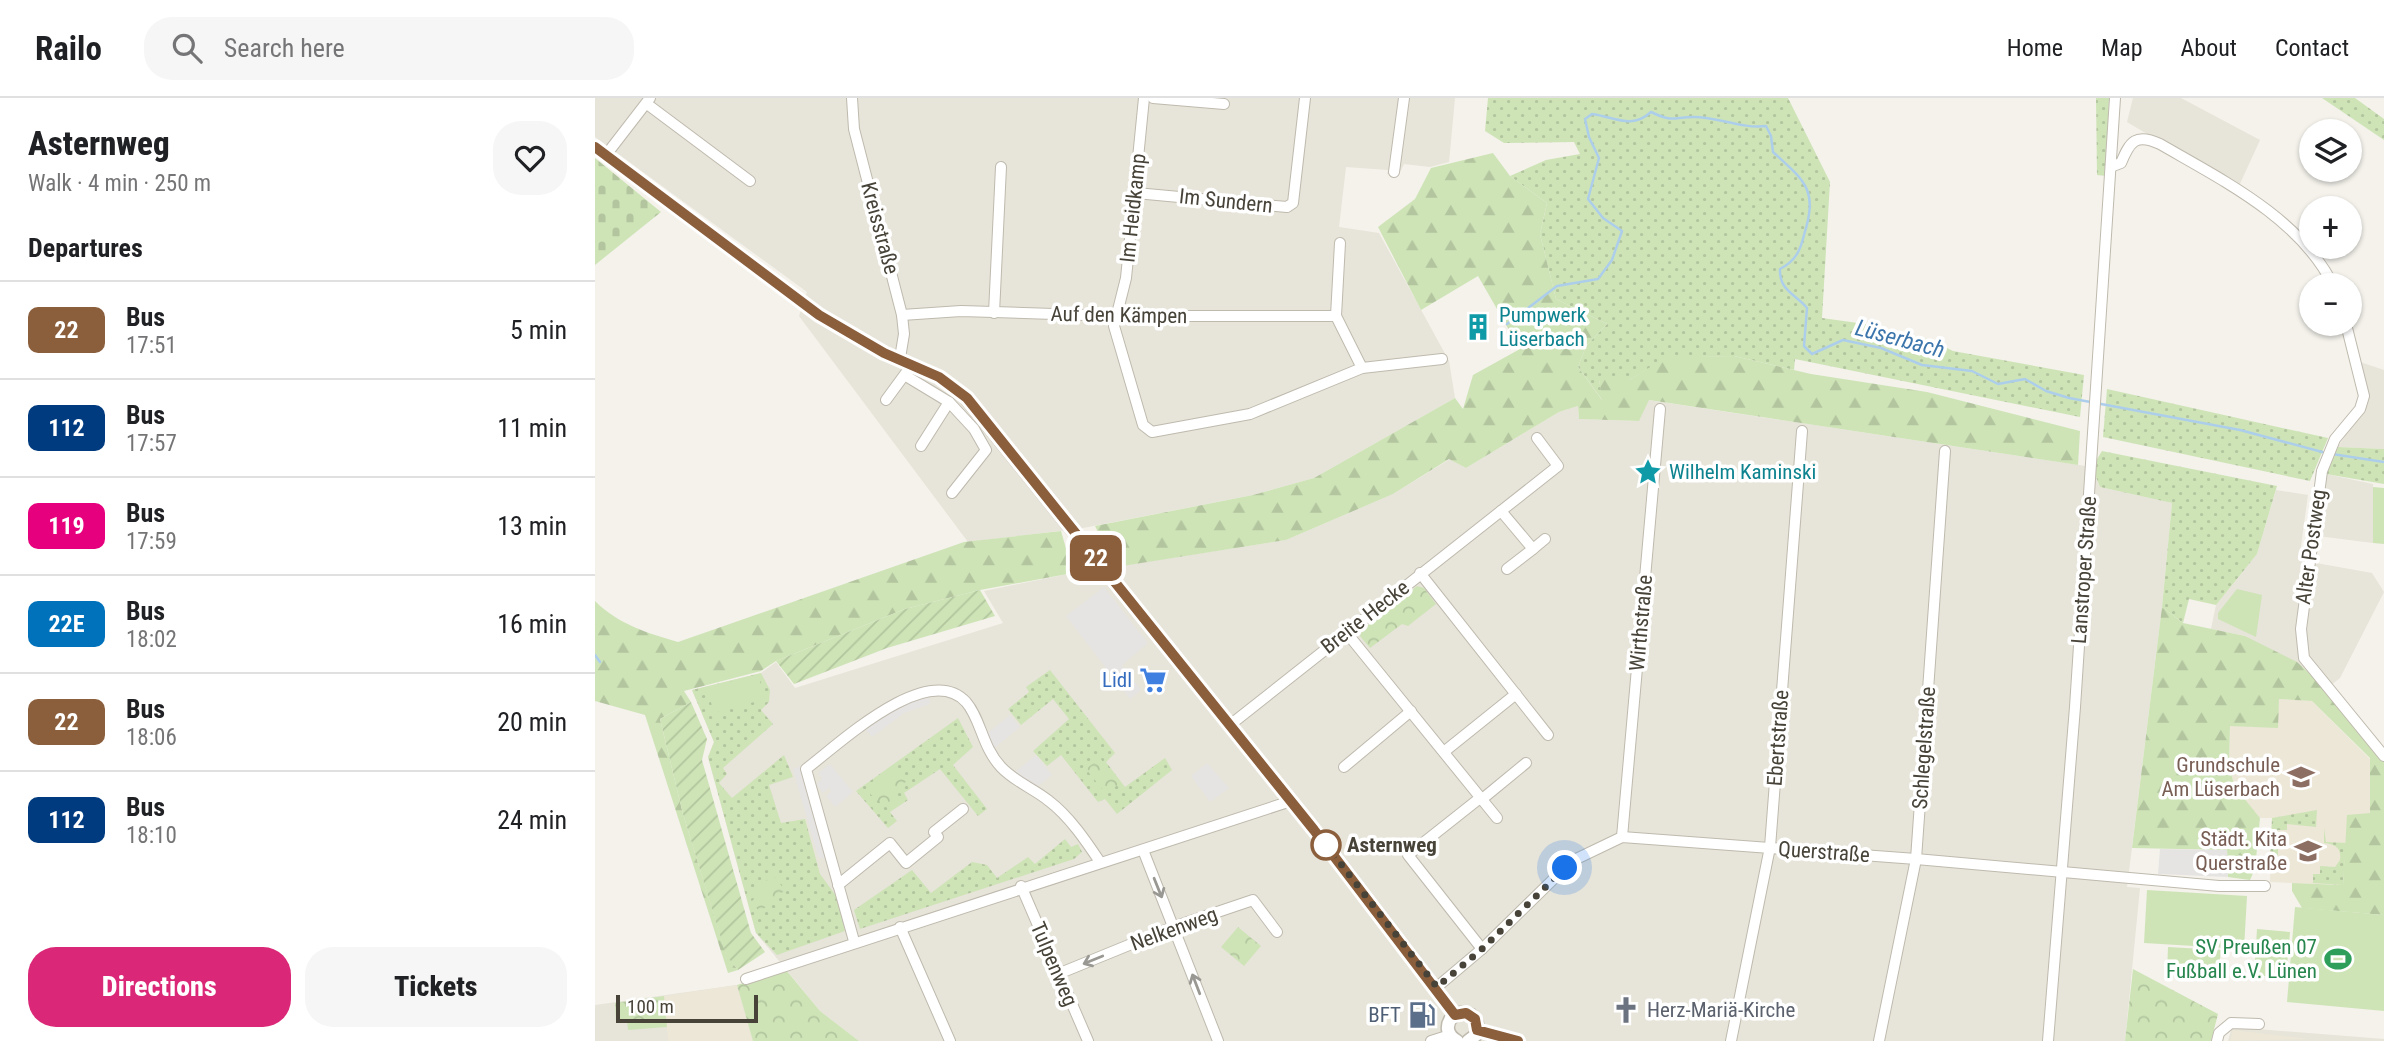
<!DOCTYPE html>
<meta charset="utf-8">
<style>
body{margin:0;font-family:"Roboto Condensed",sans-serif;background:#f6f6f6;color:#202124;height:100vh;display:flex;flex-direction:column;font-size:26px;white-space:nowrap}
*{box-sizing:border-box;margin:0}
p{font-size:23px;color:#757577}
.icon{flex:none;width:38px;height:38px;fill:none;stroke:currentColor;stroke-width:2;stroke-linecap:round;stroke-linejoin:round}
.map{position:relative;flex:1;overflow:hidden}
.side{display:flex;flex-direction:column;background:#fff;width:595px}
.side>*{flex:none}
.badge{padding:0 14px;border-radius:10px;font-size:24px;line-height:46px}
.controls{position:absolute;left:1704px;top:21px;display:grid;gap:14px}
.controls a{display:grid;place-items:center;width:63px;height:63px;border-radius:50%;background:#fff;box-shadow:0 2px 5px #0004;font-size:35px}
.scale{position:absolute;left:21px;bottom:18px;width:142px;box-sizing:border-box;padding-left:7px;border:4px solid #474339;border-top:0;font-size:19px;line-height:24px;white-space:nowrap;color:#474339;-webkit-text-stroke:5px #fff;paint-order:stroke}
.you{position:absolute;width:35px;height:35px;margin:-18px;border:5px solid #fff;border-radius:50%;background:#1a73e8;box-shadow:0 0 0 10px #1a73e833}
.map>.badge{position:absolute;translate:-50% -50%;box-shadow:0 0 0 4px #fff}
h2{padding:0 28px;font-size:26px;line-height:63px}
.round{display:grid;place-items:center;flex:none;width:74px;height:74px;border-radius:28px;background:#f6f6f6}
.overview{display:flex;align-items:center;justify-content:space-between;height:119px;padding:0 28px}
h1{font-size:33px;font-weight:800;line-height:52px}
.primary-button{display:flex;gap:14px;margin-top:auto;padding:14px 28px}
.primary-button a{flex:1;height:80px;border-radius:28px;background:#db2777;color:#fff;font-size:28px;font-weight:800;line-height:80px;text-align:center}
.primary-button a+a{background:#f6f6f6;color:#202124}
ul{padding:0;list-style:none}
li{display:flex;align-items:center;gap:21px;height:98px;padding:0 28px;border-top:2px solid #e0e0e0}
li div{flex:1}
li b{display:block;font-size:26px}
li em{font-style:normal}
li .badge{min-width:77px;font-weight:700;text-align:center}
header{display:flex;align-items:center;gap:42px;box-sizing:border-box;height:98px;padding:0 35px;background:#fff;border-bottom:2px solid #e0e0e0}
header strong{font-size:33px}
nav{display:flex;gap:38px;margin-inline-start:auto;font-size:24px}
.search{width:490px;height:63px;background:#f6f6f6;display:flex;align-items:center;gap:18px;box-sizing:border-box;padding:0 24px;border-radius:28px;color:#757577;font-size:26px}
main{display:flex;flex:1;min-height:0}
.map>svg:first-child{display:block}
.residential{fill:#e7e4d9}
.education{fill:#ece7d6}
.grass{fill:url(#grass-dots)}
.forest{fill:url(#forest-firs)}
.cemetery{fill:url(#cemetery-stones)}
.park{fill:url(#park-crowns)}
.garden{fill:url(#garden-furrows)}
.pitch{fill:#cee4b7}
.parking{fill:#e6e4e2}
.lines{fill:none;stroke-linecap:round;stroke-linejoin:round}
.stream{stroke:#adceeb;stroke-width:2.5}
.minor-casing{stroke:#bfbaae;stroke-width:12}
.tertiary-casing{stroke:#bfbaae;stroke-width:15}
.minor{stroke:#fff;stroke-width:10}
.tertiary{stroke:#fff;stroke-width:12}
.oneway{stroke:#9a9892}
.line-casing{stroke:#fff;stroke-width:16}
.line{stroke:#8b5e3c;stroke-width:10}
.walk{stroke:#474339;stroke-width:7;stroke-dasharray:0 12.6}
.stop-dot{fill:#fff;stroke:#8b5e3c;stroke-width:3.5}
.labels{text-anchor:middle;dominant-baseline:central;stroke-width:7;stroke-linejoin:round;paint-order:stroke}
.street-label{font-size:21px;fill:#474339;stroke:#fff}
.culture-label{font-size:21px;fill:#0d838f;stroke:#fff;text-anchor:start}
.shop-label{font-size:21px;fill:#366cbe;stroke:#fff;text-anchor:end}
.education-label{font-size:21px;fill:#785e54;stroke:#fff;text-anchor:end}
.stop-label{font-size:21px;font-weight:bold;fill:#474339;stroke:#fff;text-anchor:start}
.leisure-label{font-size:21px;fill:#27864d;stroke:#fff;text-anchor:end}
.worship-label{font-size:21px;fill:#5b616d;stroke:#fff;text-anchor:start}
.service-label{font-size:21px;fill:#4e5e75;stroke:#fff;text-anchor:end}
.water-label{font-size:23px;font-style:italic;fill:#3b75ab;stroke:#fff}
</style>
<header>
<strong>Railo</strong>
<div class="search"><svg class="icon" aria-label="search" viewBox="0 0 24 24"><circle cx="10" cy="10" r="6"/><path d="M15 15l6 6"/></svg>Search here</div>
<nav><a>Home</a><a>Map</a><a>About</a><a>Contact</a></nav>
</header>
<main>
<section class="side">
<div class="overview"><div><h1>Asternweg</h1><p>Walk · 4 min · 250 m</p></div><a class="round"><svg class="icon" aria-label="heart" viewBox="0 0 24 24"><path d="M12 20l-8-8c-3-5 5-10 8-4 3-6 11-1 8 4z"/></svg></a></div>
<h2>Departures</h2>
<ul>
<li><span class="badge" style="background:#8b5e3c;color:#fff">22</span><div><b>Bus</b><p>17:51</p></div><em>5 min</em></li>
<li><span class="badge" style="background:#003b80;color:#fff">112</span><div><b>Bus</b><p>17:57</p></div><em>11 min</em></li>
<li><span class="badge" style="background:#e6007e;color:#fff">119</span><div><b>Bus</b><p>17:59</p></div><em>13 min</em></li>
<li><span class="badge" style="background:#0072bc;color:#fff">22E</span><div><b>Bus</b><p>18:02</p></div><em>16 min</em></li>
<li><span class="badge" style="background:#8b5e3c;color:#fff">22</span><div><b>Bus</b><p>18:06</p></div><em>20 min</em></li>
<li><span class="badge" style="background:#003b80;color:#fff">112</span><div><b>Bus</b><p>18:10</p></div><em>24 min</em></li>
</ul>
<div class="primary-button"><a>Directions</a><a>Tickets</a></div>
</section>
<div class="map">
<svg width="1789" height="943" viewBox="0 0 1789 943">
<defs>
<pattern id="grass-dots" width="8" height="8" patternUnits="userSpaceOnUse" patternTransform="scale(1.75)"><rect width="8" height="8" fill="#cee4b7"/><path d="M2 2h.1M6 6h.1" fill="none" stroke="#b2c59e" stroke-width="1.8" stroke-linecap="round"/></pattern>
<pattern id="forest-firs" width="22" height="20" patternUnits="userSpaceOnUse" patternTransform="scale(1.75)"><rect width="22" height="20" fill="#cee4b7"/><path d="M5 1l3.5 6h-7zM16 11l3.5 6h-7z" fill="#b2c59e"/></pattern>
<pattern id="cemetery-stones" width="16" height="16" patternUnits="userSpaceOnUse" patternTransform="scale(1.75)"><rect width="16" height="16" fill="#cee4b7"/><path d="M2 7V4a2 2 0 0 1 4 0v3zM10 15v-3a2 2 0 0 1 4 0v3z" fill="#b2c59e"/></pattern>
<pattern id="park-crowns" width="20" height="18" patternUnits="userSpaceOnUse" patternTransform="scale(1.75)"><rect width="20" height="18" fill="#cee4b7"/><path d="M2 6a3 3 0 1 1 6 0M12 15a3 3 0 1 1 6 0" fill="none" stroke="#b2c59e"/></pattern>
<pattern id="garden-furrows" width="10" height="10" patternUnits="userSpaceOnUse" patternTransform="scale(1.75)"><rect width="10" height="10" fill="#cee4b7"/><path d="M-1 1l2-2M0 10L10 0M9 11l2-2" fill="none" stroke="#b2c59e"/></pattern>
</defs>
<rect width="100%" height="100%" fill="#f4f2eb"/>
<g class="residential">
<polygon points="0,0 860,0 854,64 835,69 809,66 803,78 792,76 793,72 751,69 744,129 784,135 854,263 860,300 719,380 658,397 488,430 373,444 204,218 212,194 0,39"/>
<polygon points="1538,0 1586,0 1665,42 1643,90 1532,24"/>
<polygon points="1765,264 1789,272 1789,351 1743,349 1774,300"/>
<polygon points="1053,302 1497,369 1505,389 1577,405 1567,509 1532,789 1545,790 1530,943 264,943 225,913 161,835 113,659 119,644 97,592 166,575 181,564 200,590 408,525 389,493 478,475 691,442 798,396 855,361 871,370 964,314 983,308 984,321 1044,323"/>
<polygon points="1731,376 1778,386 1778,445 1723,438"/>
<polygon points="1681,392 1713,397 1704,462 1777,475 1789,494 1745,580 1731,591 1650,538 1616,531 1621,507 1662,456"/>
<polygon points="142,887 158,943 0,943 0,907"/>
<polygon points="1637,929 1789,941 1789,943 1633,943"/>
</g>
<g class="education">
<polygon points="1684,601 1717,603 1775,661 1775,716 1751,745 1748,787 1675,784 1677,720 1665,720 1640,690 1634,669 1635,628"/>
<polygon points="142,887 158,943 73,943 69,898"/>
<polygon points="1638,932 1715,941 1635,943"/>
</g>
<g class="grass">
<polygon points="893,0 1193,0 1235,84 1227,220 1277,227 1336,242 1358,253 1489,277 1485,319 1200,261 1199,272 1139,258 1072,260 1034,282 1004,282 1008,303 983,269 991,248 1012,226 961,201 945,136 952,105 915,78 951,62 985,56 979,44 909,45 890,33"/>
<polygon points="1501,0 1514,0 1511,78 1502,77"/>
<polygon points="1727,0 1760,0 1789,21 1789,42"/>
<polygon points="1512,291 1733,340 1715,383 1508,339"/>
<polygon points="1743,349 1789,351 1789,386 1731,376"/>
<polygon points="1507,353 1682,388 1662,456 1621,507 1594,501 1588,525 1567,509 1577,405 1505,389 1497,369"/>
<polygon points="455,572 520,655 511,664 530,689 570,660 577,672 522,716 510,701 503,704 466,657 452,668 438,653 474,621 458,601 426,627 413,611 434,594 431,589"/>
<polygon points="166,575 175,592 174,604 166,612 178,626 128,670 132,676 124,685 137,700 189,657 198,679 174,687 186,725 210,721 225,776 242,799 250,833 182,857 161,835 113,659 119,644 97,592"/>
<polygon points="363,620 378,649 358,667 392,711 383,718 345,671 309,695 313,702 295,714 302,723 293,730 261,693"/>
<polygon points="1722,712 1721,729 1692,726 1692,732 1683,732 1683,759 1675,761 1677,720"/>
<path d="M 1729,730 L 1731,744 L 1751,745 L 1748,787 L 1718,785 L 1718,776 L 1725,776 L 1725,768 L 1740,769 L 1745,762 C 1747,750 1740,746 1729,745 Z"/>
<polygon points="470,741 476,749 483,746 487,754 479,761 265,831 259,812 317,772 336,795 377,764 392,767 402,780 433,759 440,766"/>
</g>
<g class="forest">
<polygon points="898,55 915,78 952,105 945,136 961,201 1012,226 991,248 983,269 1007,302 1004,282 1034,282 1072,259 1139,258 1216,276 1332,294 1485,333 1483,367 1054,302 1044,323 984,321 983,308 964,314 871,370 854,361 798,396 691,442 521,469 500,428 658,397 719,380 860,300 868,311 878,277 925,251 883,178 826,212 783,129 820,101 836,70"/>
<path d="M 466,433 L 478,475 L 385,492 L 310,511 L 181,563 L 166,573 L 89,593 L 96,604 L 65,621 L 88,716 L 131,856 L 143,872 L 133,875 L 50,617 L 0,603 L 0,503 C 23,526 52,535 83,544 L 369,444 Z"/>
<polygon points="1567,509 1588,525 1650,538 1702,564 1731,591 1789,664 1789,817 1707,810 1697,793 1697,785 1748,787 1752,717 1775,715 1775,660 1717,603 1684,601 1683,630 1635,628 1634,669 1640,689 1665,720 1660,771 1655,782 1633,779 1632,752 1537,750"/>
</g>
<polygon class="cemetery" points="0,60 66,114 0,167"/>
<g class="park">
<polygon points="822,488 829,490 841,506 813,528 807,526 775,550 765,538 767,532"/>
<polygon points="505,660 525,685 511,696 491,671"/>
<polygon points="299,667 314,680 301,694 300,701 303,704 296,713 275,696"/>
<polygon points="175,774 190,792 165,814 156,804 163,797 159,792 173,781 171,778"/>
<polygon points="643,829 666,848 649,868 626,849"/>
<polygon points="1538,871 1623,916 1616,943 1530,943"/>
<polygon points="191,872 225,913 264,943 158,943 142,887"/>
<polygon points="69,898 72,929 33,932 32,923 21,924 20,905"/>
</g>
<g class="garden">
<polygon points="385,492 400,518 292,550 199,586 181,563 310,511"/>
<polygon points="96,604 112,641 107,662 156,835 170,854 143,872 131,857 88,716 65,621"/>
</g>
<g class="pitch">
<polygon points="1778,389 1789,390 1789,446 1778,445"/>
<polygon points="1642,491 1667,497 1661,539 1623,521 1623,515"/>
<polygon points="163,576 170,601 119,615 112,590"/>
<polygon points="1552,792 1652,798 1649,851 1549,845"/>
<polygon points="1700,809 1789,817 1789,913 1692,904"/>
<polygon points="1662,831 1695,834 1691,880 1659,877"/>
<polygon points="1573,849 1626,852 1623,880 1572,876"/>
</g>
<g class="parking">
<polygon points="509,489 553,545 527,567 546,592 535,601 471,518"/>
<polygon points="334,598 335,606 309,615 277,639 270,631 304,606"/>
<polygon points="415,617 425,629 397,652 390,637"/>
<polygon points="441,657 457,677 443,688 419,675"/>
<polygon points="612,665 634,690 615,704 596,678"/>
<polygon points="235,666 258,694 240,709 231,698 236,693 234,690 228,695 221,686 227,681 223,675"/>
<polygon points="206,668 232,761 223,759 198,671"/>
<polygon points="1565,751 1632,752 1633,779 1563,776"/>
</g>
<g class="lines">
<g class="stream">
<path d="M 912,226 L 962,188 L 1003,181 L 1017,162 L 1027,133 L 1008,120 L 993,101 L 1004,60 L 994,39 L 990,21 L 997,16 C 1020,19 1036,32 1056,14 C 1079,25 1078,19 1099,19 C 1124,19 1146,31 1171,28 L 1176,38 L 1178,54 C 1211,84 1223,92 1209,137 C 1205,154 1200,163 1185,171 C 1184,193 1201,196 1212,210 L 1209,248 L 1217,256 L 1248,242 L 1286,250 L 1327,267 L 1377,273 L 1403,286 L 1430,281 L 1451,293 L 1474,300 L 1645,332 L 1731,355"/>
<polyline points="1737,356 1789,364"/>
<polyline points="0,557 5,564"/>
</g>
<defs>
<g id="minor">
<polyline points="257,0 259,31 307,217 309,236 305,260"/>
<polyline points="549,0 531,180 519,228 548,327 557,334 655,316 767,270"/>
<polyline points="558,0 629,6"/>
<polyline points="52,6 155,83"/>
<polyline points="11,57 55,0"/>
<path d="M 1518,68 L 1526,65 C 1535,43 1541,35 1565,46 C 1627,82 1705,120 1738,187"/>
<polyline points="799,74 809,0"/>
<polyline points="541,95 692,109 698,105 710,0"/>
<polyline points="745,145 741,218 767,270 847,261"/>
<polyline points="399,215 406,69"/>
<polyline points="307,217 366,213 520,218 741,218"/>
<polyline points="1751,226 1769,298 1765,311 1740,341 1727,373 1706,531 1709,560 1789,658"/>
<polyline points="311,278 354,304 326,348"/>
<polyline points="291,302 313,272"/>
<polyline points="354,304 379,331 391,352 357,395"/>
<polyline points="906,413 938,451 950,441"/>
<polyline points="912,471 938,451"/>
<polyline points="825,475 953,637"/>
<polyline points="751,534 902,720"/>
<polyline points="635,627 963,368 942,340"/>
<polyline points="850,653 921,596"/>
<polyline points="749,669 816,613"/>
<polyline points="885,700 813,757 887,851"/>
<polyline points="886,702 931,665"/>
<polyline points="1027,739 1065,311"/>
<polyline points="548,752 623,943"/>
<polyline points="243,787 295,745 311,765 343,739 339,734 368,711"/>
<polyline points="426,788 493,943"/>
<polyline points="305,829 355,943"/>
<path d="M 259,843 L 211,671 C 243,647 332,562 371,604 C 386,621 387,649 406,669 C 420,684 438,690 454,703 C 474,718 491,743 505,764"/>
<polyline points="463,876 578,829 658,802 682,834"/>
<polyline points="151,881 696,703"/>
<polyline points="842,889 887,851 977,763 1027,739 1321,761 1624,788 1670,788"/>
<polyline points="836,943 855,937"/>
<polyline points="1136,943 1175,749 1207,333"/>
<polyline points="1284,943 1321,761 1350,353"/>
<polyline points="1453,943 1480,609 1520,0"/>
<polyline points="1622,943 1624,935 1636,925 1664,926"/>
</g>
<g id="tertiary">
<polyline points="0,49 224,217 289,255 344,279 371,300 731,747 860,917"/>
<polyline points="882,932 923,943"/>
<path d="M 862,943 C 852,937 850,928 857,919 L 865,915 L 876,917 L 882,926 L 881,937 L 873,943"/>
</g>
</defs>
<use href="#minor" class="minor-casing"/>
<use href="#tertiary" class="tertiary-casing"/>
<use href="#minor" class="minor"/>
<use href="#tertiary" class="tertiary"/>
</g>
<defs><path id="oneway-shaft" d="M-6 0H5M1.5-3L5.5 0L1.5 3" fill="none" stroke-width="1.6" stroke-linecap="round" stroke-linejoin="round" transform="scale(1.75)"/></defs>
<g class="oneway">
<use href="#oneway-shaft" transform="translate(563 790) rotate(68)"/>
<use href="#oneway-shaft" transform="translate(498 862) rotate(158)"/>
<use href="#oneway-shaft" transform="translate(601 886) rotate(-111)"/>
</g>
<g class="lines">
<defs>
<polyline id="line" points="0,49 224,217 289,255 344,279 372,300 719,732 860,917 871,915 880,921 882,932 923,943"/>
</defs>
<use href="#line" class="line-casing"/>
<use href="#line" class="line"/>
<polyline class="walk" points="731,747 842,889 887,851 970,770"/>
</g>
<defs>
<symbol id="building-bare" viewBox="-9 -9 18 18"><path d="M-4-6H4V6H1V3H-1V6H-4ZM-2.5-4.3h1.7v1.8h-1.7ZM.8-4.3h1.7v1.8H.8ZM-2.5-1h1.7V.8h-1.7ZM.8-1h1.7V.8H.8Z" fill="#0f9aa8" stroke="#fff" stroke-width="2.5" paint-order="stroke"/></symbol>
<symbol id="sight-bare" viewBox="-9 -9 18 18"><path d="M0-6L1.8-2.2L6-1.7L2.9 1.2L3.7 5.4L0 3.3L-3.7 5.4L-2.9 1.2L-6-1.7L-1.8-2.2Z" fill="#0f9aa8" stroke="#fff" stroke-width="2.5" paint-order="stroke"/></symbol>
<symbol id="supermarket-bare" viewBox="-9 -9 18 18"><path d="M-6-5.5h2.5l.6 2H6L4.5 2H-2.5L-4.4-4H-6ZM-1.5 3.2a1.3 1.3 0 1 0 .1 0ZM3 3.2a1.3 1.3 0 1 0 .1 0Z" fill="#3f7fe0" stroke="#fff" stroke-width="2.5" paint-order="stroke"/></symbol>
<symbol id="school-bare" viewBox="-9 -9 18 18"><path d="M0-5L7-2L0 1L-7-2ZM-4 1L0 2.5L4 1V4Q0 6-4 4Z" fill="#8d6e63" stroke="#fff" stroke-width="2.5" paint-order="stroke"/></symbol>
<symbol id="stadium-bare" viewBox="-9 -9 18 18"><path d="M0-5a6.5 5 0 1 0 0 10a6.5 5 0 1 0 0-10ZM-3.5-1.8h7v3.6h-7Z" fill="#2e9e5b" stroke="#fff" stroke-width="2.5" paint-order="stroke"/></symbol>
<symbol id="church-bare" viewBox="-9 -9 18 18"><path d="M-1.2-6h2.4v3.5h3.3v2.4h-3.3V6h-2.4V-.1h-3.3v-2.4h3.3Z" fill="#6b7280" stroke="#fff" stroke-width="2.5" paint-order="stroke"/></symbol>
<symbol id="fuel-bare" viewBox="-9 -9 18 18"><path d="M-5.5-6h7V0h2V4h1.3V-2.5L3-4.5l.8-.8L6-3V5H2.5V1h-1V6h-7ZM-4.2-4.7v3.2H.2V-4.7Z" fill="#5c6f8a" stroke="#fff" stroke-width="2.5" paint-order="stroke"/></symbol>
</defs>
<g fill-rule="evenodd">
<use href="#building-bare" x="864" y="210" width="38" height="38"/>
<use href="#sight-bare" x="1034" y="355" width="38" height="38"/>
<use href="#supermarket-bare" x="539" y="563" width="38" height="38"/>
<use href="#school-bare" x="1687" y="660" width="38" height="38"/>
<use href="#school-bare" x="1694" y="734" width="38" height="38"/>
<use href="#stadium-bare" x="1724" y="842" width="38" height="38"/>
<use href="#church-bare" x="1012" y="893" width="38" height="38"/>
<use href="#fuel-bare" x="808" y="898" width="38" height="38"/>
</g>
<circle class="stop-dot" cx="731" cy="747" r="14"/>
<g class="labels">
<g class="street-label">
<text transform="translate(631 103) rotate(6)">Im Sundern</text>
<text transform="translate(538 110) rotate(-84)">Im Heidkamp</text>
<text transform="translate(285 130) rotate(75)">Kreisstraße</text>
<text transform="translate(524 217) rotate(1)">Auf den Kämpen</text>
<text transform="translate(1716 449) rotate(-82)">Alter Postweg</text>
<text transform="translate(1489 472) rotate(-86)">Lanstroper Straße</text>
<text transform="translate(770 519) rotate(-38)">Breite Hecke</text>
<text transform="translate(1046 525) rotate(-85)">Wirthstraße</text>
<text transform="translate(1183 640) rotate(-86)">Ebertstraße</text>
<text transform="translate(1329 650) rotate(-86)">Schlegelstraße</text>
<text transform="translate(1229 754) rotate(4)">Querstraße</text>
<text transform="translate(579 831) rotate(-20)">Nelkenweg</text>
<text transform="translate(459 866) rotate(67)">Tulpenweg</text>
</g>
<g class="culture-label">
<text x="904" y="217">Pumpwerk<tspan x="904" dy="24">Lüserbach</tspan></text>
<text x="1074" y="374">Wilhelm Kaminski</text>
</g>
<g class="shop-label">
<text x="537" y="582">Lidl</text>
</g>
<g class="education-label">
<text x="1685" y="667">Grundschule<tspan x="1685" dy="24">Am Lüserbach</tspan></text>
<text x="1692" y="741">Städt. Kita<tspan x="1692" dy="24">Querstraße</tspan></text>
</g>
<g class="stop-label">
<text x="752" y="747">Asternweg</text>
</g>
<g class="leisure-label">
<text x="1722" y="849">SV Preußen 07<tspan x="1722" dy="24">Fußball e.V. Lünen</tspan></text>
</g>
<g class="worship-label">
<text x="1052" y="912">Herz-Mariä-Kirche</text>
</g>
<g class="service-label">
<text x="806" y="917">BFT</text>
</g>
<g class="water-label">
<text transform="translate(1305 241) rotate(15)">Lüserbach</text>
</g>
</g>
</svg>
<div class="controls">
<a><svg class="icon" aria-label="layers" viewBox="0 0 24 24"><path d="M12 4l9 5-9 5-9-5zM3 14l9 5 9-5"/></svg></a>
<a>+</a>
<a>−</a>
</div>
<div class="scale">100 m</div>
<div class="you" style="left:970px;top:770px"></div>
<b class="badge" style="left:501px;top:460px;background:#8b5e3c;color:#fff">22</b>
</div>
</main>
